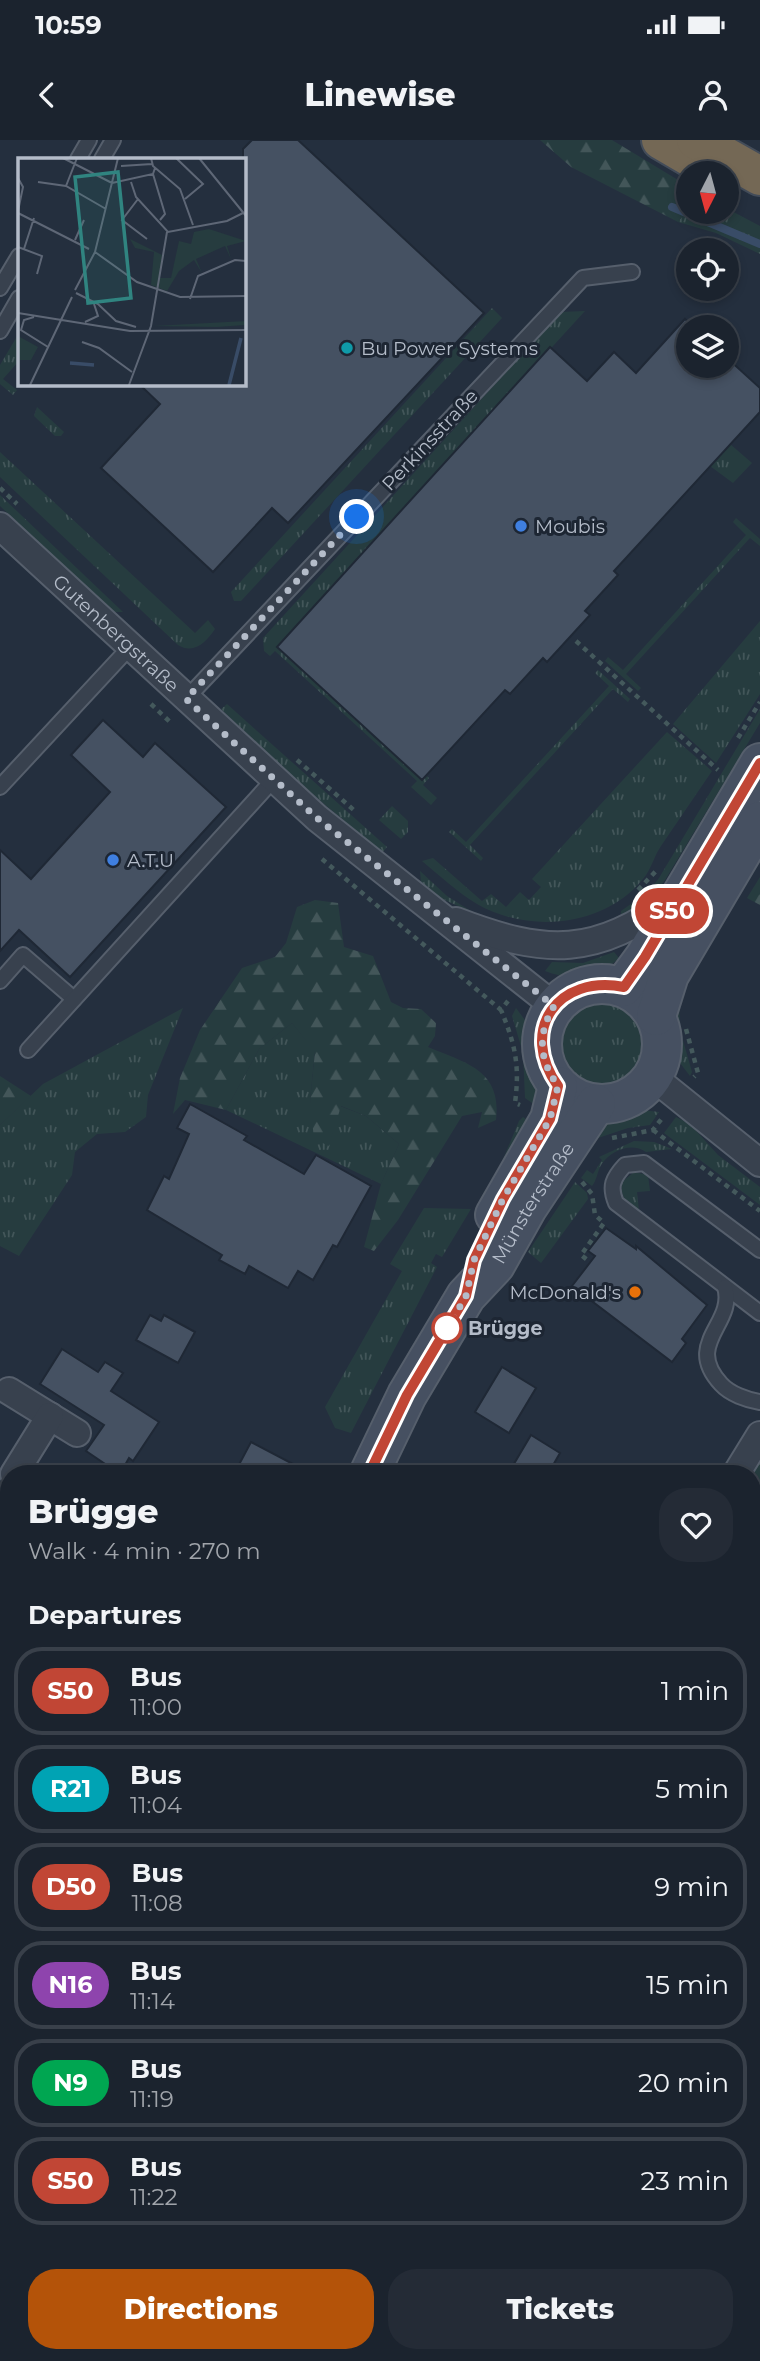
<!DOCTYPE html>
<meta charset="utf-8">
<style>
body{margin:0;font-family:Montserrat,sans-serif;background:#242b36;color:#f1f3f6;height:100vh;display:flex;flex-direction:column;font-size:26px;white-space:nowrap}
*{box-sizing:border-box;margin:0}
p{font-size:23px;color:#a0a4aa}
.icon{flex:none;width:38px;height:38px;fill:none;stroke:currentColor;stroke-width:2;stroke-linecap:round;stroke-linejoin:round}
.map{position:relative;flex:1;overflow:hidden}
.details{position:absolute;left:0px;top:1325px;width:761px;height:898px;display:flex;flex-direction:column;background:#1b232e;border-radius:28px 28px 0 0;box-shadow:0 4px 10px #0003,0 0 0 2px #39404a}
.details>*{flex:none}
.badge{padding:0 14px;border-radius:23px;font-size:24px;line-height:46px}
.needle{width:46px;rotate:186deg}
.controls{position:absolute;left:676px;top:21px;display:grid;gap:14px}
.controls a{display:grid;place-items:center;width:63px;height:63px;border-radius:50%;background:#1b232e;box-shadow:0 4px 10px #0003,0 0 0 2px #39404a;font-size:35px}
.you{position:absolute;width:35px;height:35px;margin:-18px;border:5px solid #fff;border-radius:50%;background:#1a73e8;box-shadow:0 0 0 10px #1a73e833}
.map>.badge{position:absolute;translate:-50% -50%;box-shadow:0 0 0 4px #fff}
h2{padding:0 28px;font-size:26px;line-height:63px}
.round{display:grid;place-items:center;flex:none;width:74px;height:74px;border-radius:28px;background:#242b36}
.overview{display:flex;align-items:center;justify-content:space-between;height:119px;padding:0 28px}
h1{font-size:33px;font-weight:800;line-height:52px}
.button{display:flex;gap:14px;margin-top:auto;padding:14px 28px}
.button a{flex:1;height:80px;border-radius:28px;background:#b45309;color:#fff;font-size:28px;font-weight:800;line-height:80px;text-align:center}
.button a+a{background:#242b36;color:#f1f3f6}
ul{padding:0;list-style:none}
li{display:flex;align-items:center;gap:21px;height:88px;margin:0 14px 10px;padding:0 14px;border:4px solid #39404a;border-radius:28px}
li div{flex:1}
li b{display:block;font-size:26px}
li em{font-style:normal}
li .badge{min-width:77px;font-weight:700;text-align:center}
.status{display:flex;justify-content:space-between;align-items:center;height:49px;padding:0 35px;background:#1b232e;direction:ltr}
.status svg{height:19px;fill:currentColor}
header{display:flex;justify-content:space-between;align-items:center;height:91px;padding:0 28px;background:#1b232e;font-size:32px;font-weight:800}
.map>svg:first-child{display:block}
.grass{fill:url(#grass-tufts)}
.forest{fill:url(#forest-firs)}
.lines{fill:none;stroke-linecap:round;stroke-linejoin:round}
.stream{stroke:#394c67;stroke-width:8}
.building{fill:#455162;stroke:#1f2835;stroke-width:2}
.service-casing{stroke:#565f6c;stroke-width:18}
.minor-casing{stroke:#565f6c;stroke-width:30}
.secondary-casing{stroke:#565f6c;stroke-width:42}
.motorway-casing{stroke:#434c59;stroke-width:42}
.path{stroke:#44595c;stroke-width:4.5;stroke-dasharray:5 5;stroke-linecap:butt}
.service{stroke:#38414e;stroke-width:14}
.minor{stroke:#38414e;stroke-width:26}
.secondary{stroke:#465061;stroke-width:38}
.motorway{stroke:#746855;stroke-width:38}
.line-casing{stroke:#fff;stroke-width:16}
.line{stroke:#c14635;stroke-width:10}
.walk{stroke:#b4bcc9;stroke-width:7;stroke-dasharray:0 12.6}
.culture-dot{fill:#0f9aa8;stroke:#1d2633;stroke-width:2.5}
.shop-dot{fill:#3f7fe0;stroke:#1d2633;stroke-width:2.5}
.food-dot{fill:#e8710a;stroke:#1d2633;stroke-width:2.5}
.stop-dot{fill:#fff;stroke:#c14635;stroke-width:3.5}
.labels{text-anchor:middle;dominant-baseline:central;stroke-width:6;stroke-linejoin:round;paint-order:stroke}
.poi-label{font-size:19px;fill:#b4bcc9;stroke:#1d2633;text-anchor:start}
.street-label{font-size:19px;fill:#b4bcc9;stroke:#1d2633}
.stop-label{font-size:19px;font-weight:bold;fill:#b4bcc9;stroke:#1d2633;text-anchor:start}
.inset-river{fill:none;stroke:#394c67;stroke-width:3.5}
.inset-road{fill:none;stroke:#5e6776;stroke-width:2}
.view{fill:#308480;fill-opacity:0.15;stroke:#308480;stroke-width:3.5}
.inset-edge{fill:none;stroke:#b4bcc9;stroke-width:3.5}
</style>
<div class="status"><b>10:59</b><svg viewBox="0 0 49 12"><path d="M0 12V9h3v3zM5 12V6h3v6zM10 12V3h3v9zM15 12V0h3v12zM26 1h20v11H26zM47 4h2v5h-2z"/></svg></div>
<header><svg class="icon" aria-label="back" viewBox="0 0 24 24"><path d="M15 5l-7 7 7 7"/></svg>Linewise<svg class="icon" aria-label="person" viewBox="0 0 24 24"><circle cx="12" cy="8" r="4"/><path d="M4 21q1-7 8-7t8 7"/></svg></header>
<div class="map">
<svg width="760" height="2221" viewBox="0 0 760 2221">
<defs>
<pattern id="grass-tufts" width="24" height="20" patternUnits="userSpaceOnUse" patternTransform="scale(1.75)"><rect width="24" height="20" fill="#263c3f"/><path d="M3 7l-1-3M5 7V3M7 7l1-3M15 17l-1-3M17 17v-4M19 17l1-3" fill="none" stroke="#435659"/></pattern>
<pattern id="forest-firs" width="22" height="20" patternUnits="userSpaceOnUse" patternTransform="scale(1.75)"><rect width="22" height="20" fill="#263c3f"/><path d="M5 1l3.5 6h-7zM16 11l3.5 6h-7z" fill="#435659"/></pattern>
</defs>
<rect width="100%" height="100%" fill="#242f3e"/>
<g class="grass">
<polygon points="726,68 760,86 760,114 716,93 678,82 688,69 688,72 726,72"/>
<polygon points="492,168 502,178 241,461 234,461 231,452"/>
<polygon points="585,171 282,503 429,638 423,645 437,658 431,665 411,647 417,641 275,511 270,516 264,511 263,498 561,172"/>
<polygon points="19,193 19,221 3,239 17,250 13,255 0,244 0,225"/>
<polygon points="37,267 64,292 61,296 55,296 34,276"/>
<polygon points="730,304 752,323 733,343 710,326"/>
<path d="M 0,312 L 195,493 L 208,480 L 215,489 C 206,502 194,515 178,505 L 0,337 Z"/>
<polygon points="0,355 123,472 112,472 0,366"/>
<polygon points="736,378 760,399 760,406 750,398 626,534 641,548 638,551 605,521 608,517 623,530 746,395 733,382"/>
<polygon points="760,481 760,554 716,623 673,584"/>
<polygon points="598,530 630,559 628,562 613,549 470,705 483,718 481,721 449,692 452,689 466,702 609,546 595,533"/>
<polygon points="227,564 387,707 382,713 297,641 229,577 221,569"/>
<polygon points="760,569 760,583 665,740 646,764 621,778 621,771 649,751 659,738"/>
<path d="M 667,592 L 712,631 C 695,656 678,681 661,706 C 654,716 651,730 643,739 C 604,787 529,794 477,764 C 457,752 439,735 422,721 L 433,718 L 482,761 L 491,754 L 506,767 L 520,752 L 529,760 L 541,747 L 532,739 Z"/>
<polygon points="392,666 408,681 408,692 401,699 379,680"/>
<polygon points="420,731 447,756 474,773 440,758 421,742"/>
<path d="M 614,812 L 619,818 C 598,838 571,841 545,831 L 552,822 L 583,823 Z"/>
<polygon points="679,859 680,890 692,932 690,936 677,919 670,880"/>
<circle cx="604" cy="904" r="43"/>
<polygon points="183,868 148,955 146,977 125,992 97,994 75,1012 72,1035 19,1116 0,1106 0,985 43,944"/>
<polygon points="516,868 531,888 534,921 542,942 542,970 525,958 523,913 512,876"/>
<polygon points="292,883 315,911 310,961 329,1005 340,966 366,976 399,1004 381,1044 226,970 259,909"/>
<polygon points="633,969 659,972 650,985 628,988 592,1000 611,975"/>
<polygon points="523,977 537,986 494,1041 519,981"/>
<polygon points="676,977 690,984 718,1015 760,1047 760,1065 664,993"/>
<path d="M 634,1001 L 654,1002 L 672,1009 L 646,1012 C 632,1002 611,1010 601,1025 C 597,1032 597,1040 592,1046 L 581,1038 L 587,1030 L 593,1034 L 602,1020 L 599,1017 Z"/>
<path d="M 634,1032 L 648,1035 L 650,1051 L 637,1052 L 639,1071 C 626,1062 620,1058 622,1042 Z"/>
<polygon points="575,1042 587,1053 588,1059 541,1123 528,1112"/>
<polygon points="424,1068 471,1069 442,1117 436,1114 431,1123 437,1127 351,1293 335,1288 325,1267 402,1131 390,1124"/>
</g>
<g class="forest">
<polygon points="540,0 612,0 688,46 688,69 678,82 571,27"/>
<polygon points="760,737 760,765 747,758"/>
<path d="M 315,760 L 338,763 L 344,807 L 373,816 L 391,862 L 403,868 L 421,869 L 436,883 L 435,896 L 428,907 C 466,923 502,930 496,980 L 478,988 L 482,972 L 462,976 L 398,1080 L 374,1111 L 364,1107 L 381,1044 L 399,1004 L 366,976 L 341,966 L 329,1006 L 314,999 L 310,961 L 315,912 L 292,883 L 259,909 L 226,970 L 185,960 L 173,974 L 180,938 L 200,890 L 242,828 L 275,817 L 286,803 L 297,767 Z"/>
<polygon points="0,936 31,956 0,985"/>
<polygon points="760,1314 760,1395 753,1408 760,1413 760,1501 753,1496 752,1334 748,1334"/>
</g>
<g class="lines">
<polyline class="stream" points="672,67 760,104"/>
</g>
<g class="building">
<polygon points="252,0 298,0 484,173 288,383 272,368 213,432 101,328 160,264 138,243 243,243 243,9"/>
<polygon points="685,179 694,187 688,187 688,226 726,226 726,217 760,248 760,272 614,431 618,435 585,471 590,475 547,522 543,518 510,554 505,550 422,640 277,507 550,207 587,241 614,212 636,233"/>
<polygon points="103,580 143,617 155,603 226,667 70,837 19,790 0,811 0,710 31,739 110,652 71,615"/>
<polygon points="190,964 247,996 244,1000 304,1034 316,1015 371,1046 337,1107 333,1105 313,1140 298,1131 288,1148 249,1126 245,1134 219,1120 222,1115 147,1070 164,1036 169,1039 189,994 177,988"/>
<polygon points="606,1088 636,1109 636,1106 707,1165 682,1199 686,1203 672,1222 572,1146 595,1116 588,1111"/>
<polygon points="150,1175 161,1181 164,1175 195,1192 178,1223 136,1200"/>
<polygon points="62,1209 98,1232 105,1222 123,1233 111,1251 159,1282 133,1321 129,1318 120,1334 86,1311 104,1285 40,1244"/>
<polygon points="502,1227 536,1248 509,1293 475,1272"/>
<polygon points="531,1295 560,1313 548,1334 508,1334"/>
<polygon points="251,1302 312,1334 234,1334"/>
</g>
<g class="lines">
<defs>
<g id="service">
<polyline points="78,19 89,0"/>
<polyline points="102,19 113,0"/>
<polyline points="0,148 19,116"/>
<polyline points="0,191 19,158"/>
<polyline points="186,559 583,138 632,132"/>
<polyline points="0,647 130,507"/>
<polyline points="0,841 23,815 74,859"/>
<polyline points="28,910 274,639"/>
<path d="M 760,1110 L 644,1023 L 625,1025 C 613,1038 609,1046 616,1063 L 760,1173"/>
<path d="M 725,1147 C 736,1184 683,1203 721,1244 C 730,1254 747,1260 760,1262"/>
<polyline points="524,2221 528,2214"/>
</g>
<g id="minor">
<path id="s1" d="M 0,386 L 317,678 L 554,866"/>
<path d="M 456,781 C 547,816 595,817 675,758"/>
<polyline points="653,937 760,1023"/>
<polyline points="9,1251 77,1293"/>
<polyline points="14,1334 50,1276"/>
<polyline points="736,1334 760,1295"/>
<polyline points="0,1359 9,1369"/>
<polyline points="0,1421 9,1413"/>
<polyline points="0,1887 1,1886"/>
<polyline points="752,1947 760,1952"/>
<polyline points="0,2021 9,2023"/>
<polyline points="406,2214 419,2221"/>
</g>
<g id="secondary">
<circle cx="602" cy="904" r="60"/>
<polyline points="623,847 645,817 760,623"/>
<polyline points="656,876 669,835 760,681"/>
<polyline points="495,1075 550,979 558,946"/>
<path id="s2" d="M 369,1334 L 407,1255 L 466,1156 L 495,1125 L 527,1068 L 596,964"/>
<polyline points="61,2221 63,2214"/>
</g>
<g id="motorway">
<polyline points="661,0 714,31"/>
<polyline points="696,0 760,36"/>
</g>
</defs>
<use href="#service" class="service-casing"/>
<use href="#minor" class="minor-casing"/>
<use href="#secondary" class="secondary-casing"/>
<use href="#motorway" class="motorway-casing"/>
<g class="path">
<polyline points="0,348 17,364"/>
<polyline points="576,501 718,630"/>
<polyline points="151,564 170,582"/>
<polyline points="738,598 760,562"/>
<polyline points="297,620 356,672"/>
<polyline points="322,719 501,870"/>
<polyline points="638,750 656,731"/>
<path d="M 508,861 L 501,870 C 515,904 520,925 515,963 L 520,965"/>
<polyline points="686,889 698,933 694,937"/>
<polyline points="653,990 760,1071"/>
<polyline points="612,998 653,990 663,977"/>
<polyline points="582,1042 592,1054 595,1075 604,1083 581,1115 590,1122"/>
<polyline points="752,1510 760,1513"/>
</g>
<use href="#service" class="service"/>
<use href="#minor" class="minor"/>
<use href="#secondary" class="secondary"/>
<use href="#motorway" class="motorway"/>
</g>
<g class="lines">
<defs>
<path id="line" d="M 369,1334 L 407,1255 L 466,1156 L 474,1120 L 503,1059 L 550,979 L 558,946 C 518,890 558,834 624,847 L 645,817 L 760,623"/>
</defs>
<use href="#line" class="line-casing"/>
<use href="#line" class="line"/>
<path class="walk" d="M 357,377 L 186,559 L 317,678 L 554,866 C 537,895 539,919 558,946 L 550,979 L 503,1059 L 474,1120 L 466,1156 L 446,1191 L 447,1188"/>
</g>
<circle class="culture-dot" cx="347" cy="208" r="7"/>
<g class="shop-dot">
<circle cx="521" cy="386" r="7"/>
<circle cx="113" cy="720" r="7"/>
</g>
<circle class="food-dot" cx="635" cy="1152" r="7"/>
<circle class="stop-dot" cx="447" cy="1188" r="14"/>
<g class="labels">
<g class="poi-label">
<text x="361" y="208">Bu Power Systems</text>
<text x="535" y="386">Moubis</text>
<text x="127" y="720">A.T.U</text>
<text x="621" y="1152" text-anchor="end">McDonald's</text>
</g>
<g class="street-label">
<text transform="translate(430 300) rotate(-47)">Perkinsstraße</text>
<text stroke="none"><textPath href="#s1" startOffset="158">Gutenbergstraße</textPath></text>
<text stroke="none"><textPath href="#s2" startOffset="318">Münsterstraße</textPath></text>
</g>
<g class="stop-label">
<text x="468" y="1188">Brügge</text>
</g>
</g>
<g transform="translate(18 18)">
<rect width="228" height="228" fill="#242f3e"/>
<path d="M 191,71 L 228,83 L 209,88 L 213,101 L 207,88 L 178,101 L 184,115 L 176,102 L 161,113 L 149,133 L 133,127 L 136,94 L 117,90 L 112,81 L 144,97 L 142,120 L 153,120 L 161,83 L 173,86 L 176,74 Z" fill="#263c3f"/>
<path d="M 228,163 L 227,167 L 199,169 L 135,168 Z" fill="#263c3f"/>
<path d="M 0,178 L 20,189 L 13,202 L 0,202 Z" fill="#263c3f"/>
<path class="inset-river" d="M 52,205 L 76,207M 211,227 L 223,180"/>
<path class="inset-road" d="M 45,0 L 94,25M 133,0 L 135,8 L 162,31 L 175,67M 158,0 L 185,26 L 167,41M 181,0 L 228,58M 103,8 L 134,6M 135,16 L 147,56 L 142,62M 0,20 L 5,29 L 0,53M 20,24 L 48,28 L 88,51M 113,24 L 118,39 L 150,74 L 209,63 L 225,55M 94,25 L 135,16 L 137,10M 48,28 L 59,0M 120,41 L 104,62 L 129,81M 0,55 L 71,91M 57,82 L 66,62M 0,89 L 24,98 L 19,116M 6,91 L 16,60M 77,94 L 119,124 L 162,139 L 228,138M 57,132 L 77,94 L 100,0M 58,135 L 80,146 L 98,163 L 118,169M 172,141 L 180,118 L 217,102 L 228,103M 0,155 L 112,173 L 228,172M 16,159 L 6,162 L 3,172 L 30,189M 67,164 L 80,158 L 76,146M 64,184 L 81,190 L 114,214M 12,227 L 54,139M 111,227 L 133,168 L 149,74"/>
<path class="view" d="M 100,14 L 113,140 L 70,145 L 57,19 Z"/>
<rect width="228" height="228" class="inset-edge"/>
</g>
</svg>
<div class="controls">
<a><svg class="needle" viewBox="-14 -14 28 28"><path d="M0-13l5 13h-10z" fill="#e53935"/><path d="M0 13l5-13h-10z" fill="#a0a4aa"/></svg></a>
<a><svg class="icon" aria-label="locate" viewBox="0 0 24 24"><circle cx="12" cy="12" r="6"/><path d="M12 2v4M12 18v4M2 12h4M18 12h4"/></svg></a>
<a><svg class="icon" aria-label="layers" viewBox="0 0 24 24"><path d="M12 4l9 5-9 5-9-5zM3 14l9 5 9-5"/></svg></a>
</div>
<div class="you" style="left:357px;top:377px"></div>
<b class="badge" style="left:672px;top:771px;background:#c14635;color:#fff">S50</b>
<section class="details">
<div class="overview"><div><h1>Brügge</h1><p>Walk · 4 min · 270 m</p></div><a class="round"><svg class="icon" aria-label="heart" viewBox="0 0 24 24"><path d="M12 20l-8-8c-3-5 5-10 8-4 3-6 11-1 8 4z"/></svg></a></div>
<h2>Departures</h2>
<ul>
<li><span class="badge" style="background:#c14635;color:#fff">S50</span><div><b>Bus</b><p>11:00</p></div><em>1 min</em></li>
<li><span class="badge" style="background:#00a3b4;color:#fff">R21</span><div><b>Bus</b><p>11:04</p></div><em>5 min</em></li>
<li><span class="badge" style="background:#c14635;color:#fff">D50</span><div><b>Bus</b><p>11:08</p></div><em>9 min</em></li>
<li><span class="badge" style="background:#8e44ad;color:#fff">N16</span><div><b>Bus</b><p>11:14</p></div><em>15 min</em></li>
<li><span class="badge" style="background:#00a651;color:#fff">N9</span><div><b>Bus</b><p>11:19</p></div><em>20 min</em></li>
<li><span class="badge" style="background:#c14635;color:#fff">S50</span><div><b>Bus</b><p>11:22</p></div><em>23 min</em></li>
</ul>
<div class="button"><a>Directions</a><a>Tickets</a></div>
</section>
</div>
